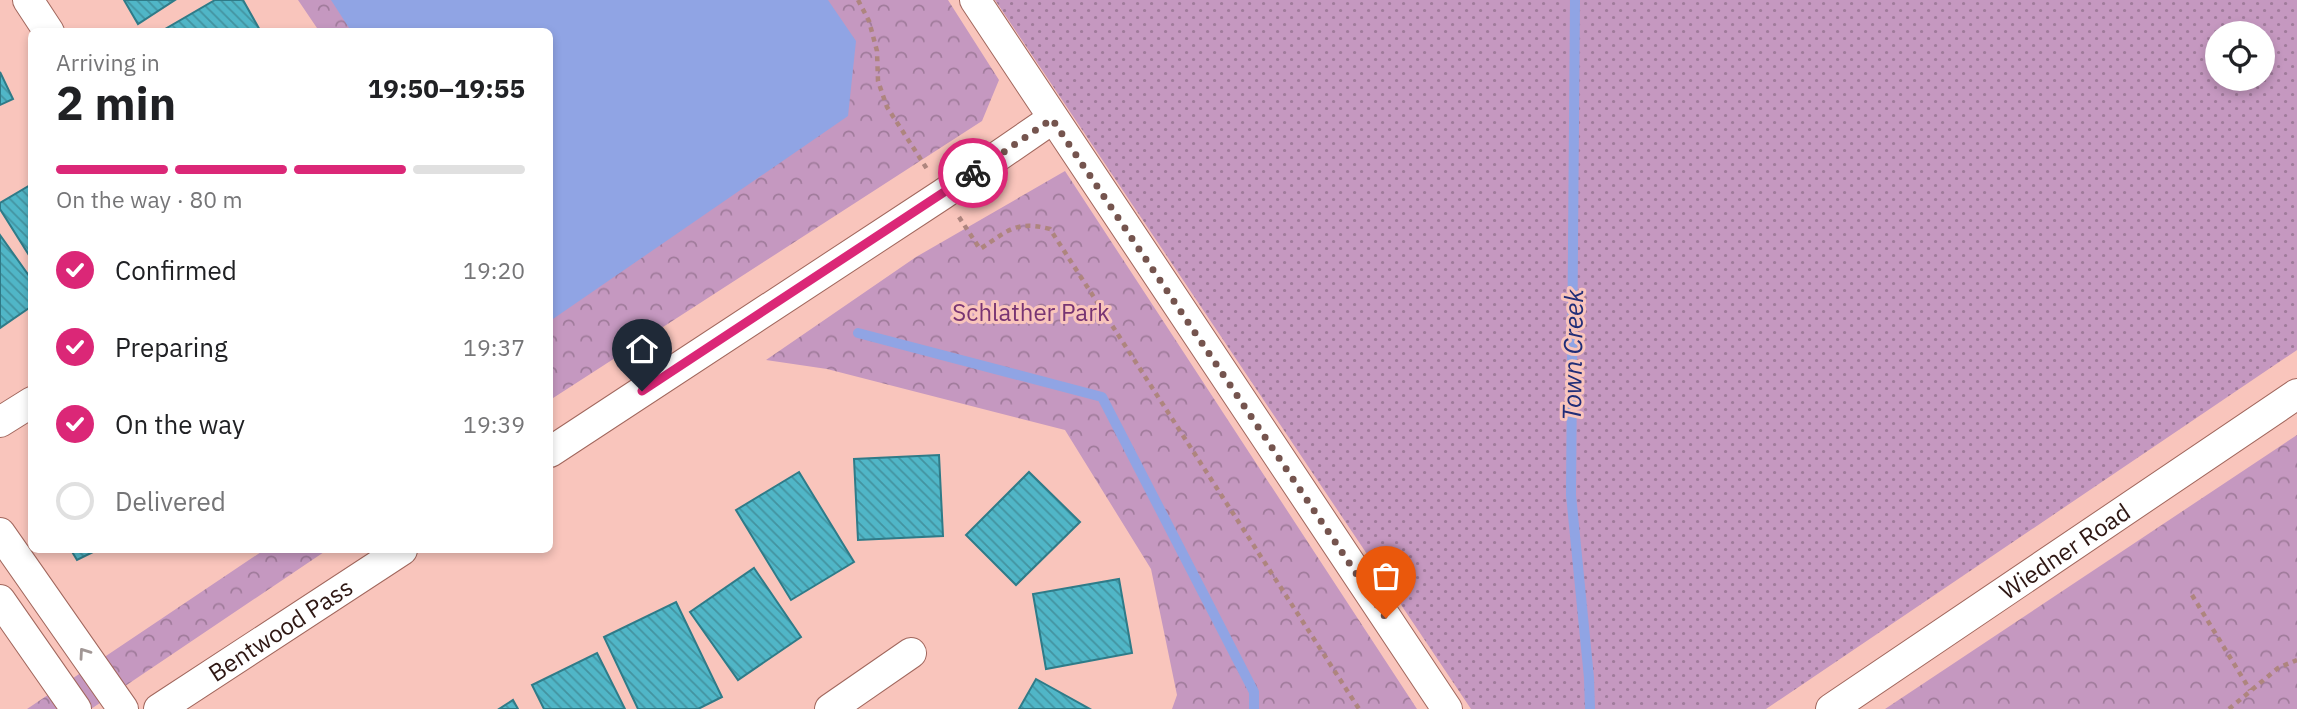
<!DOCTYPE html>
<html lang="en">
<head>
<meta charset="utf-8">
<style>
	:root { --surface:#fff; --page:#f6f6f6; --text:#202124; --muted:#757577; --line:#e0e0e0; --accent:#db2777 }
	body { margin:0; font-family:"IBM Plex Sans",sans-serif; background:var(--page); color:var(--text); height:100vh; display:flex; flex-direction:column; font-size:26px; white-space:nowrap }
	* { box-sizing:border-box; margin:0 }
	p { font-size:23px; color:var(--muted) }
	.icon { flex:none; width:38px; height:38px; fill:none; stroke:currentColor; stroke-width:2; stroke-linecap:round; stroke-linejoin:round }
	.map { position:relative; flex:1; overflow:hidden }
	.drawer { position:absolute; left:28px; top:28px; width:525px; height:525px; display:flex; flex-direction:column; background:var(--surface); border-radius:10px; box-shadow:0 4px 10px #0003 }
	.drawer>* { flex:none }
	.fabs { position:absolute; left:2205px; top:21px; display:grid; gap:14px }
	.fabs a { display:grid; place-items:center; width:70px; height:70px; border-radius:50%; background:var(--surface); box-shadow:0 4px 10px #0003; font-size:35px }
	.pin { position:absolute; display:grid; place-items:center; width:60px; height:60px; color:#fff; margin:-72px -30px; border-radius:50% 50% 50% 0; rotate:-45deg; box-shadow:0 0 7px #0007 }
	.pin .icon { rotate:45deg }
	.courier { position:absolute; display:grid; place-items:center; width:70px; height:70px; margin:-35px; border:5px solid #db2777; border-radius:50%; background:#fff; color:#222; box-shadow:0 2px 9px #0007 }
	.head em { font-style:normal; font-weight:800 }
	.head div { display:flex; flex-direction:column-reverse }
	.head { display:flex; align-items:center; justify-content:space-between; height:119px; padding:0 28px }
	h1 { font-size:46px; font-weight:800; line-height:52px }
	.bar { display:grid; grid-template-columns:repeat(4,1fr); gap:10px 7px; align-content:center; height:84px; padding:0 28px }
	.bar i { height:9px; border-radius:5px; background:var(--line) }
	.bar .current { background:var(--accent) }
	.bar p { grid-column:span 4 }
	ol { padding:0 28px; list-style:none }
	li { display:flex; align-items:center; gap:21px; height:77px }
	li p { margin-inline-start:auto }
	li .icon { padding:7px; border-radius:50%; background:var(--accent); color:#fff; stroke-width:4 }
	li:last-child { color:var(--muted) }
	li i { width:38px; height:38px; border:4px solid var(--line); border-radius:50% }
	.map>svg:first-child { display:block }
</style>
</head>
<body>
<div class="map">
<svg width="2297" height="709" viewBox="0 0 2297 709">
	<defs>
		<pattern id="grass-dots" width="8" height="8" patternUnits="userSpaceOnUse" patternTransform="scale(1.75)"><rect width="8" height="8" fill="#c598c0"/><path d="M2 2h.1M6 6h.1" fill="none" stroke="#a07b9b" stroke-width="1.8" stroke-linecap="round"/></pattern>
		<pattern id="park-crowns" width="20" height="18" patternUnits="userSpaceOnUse" patternTransform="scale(1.75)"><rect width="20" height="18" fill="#c598c0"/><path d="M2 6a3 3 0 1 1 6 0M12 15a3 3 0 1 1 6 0" fill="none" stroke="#a07b9b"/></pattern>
		<pattern id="building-back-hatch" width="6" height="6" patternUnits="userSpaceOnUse" patternTransform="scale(1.75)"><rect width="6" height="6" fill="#50b6c7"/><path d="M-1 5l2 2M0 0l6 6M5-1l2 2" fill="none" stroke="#4393a0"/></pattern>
	</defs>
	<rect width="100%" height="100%" fill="#f9c5bc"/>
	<!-- grass -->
	<path fill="url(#grass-dots)" fill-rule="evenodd" d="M995,0H2297V350L1766,709H1471ZM2217,33H2263V79H2217Z"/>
	<!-- park -->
	<path fill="url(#park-crowns)" d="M298,0H948L999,80L982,121L550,400V32L319,31Z
		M1065,171L1417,709H1172L1177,695L1151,569L1065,430L827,369L766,360L916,257Z
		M2297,435V709H1885Z
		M264,550H327L91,709H27Z"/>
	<!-- water -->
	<path fill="#90a4e4" d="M331,0H828L856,41L848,116L550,321V32L351,31Z"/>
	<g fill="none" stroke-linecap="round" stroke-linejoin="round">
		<!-- stream -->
		<path stroke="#90a4e4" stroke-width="10" d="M1575,0L1571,495L1589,678L1590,709
			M858,333L1102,397L1254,692V709"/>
	</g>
	<!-- building -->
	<path fill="url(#building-back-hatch)" stroke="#2f7b88" stroke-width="2" d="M124,0H175L138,24Z
		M215,0H243L261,32H160Z
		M0,72L13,99L0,105Z
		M32,184V260L0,209V203Z
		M0,235L32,280V306L0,328Z
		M939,455L943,536L858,540L854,459Z
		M799,472L854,562L791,600L736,510Z
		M1029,472L1080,522L1016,585L966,535Z
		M71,550H97L77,560Z
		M754,568L801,637L738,680L690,612Z
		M1119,579L1132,653L1046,669L1033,594Z
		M676,602L722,697L698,709H638L604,637Z
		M597,653L625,709H544L532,685Z
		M1036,679L1090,709H1019Z
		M513,700L518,709H499Z"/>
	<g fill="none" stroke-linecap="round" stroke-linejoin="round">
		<!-- street casing -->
		<g stroke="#a1675d" stroke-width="32">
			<g id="street">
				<path d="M28,0L49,32"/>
				<path d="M975,0L1447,709"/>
				<path d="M0,422L32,402"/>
				<path d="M550,452L943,194L1052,119"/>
				<path d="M0,533L123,709"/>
				<path d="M0,600L76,709"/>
				<path id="s1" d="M159,709L402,550"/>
				<path d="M830,709L911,653"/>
				<path id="s2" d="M1831,709L2297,394"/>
			</g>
		</g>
		<!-- path -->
		<path stroke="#ae857e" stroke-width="4.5" stroke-dasharray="5 5" stroke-linecap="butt" d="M858,0L869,21L877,51L878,81L887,107L927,169
			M959,217L980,249C1008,231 1015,220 1050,229L1359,709
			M2192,595L2250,690
			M2229,709L2278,668L2297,660"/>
		<!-- street -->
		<use href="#street" stroke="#fff" stroke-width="30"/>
	</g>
	<!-- one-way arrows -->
	<defs><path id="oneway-chevron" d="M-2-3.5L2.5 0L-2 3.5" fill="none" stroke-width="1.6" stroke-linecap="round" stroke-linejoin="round" transform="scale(1.75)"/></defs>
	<use stroke="#a19795" href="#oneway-chevron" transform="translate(84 653) rotate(-125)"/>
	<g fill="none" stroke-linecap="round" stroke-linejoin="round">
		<!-- done -->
		<path stroke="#75544e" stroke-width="7" stroke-dasharray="0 12.6" d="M973,173L1052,119L1386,618"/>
		<!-- route -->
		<path stroke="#db2777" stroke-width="9" d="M642,391L973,173"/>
	</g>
	<g text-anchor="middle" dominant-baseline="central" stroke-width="6" stroke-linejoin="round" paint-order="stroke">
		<!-- park labels -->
		<g font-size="24" fill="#783473" stroke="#f9c5bc">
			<text x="1031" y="312">Schlather Park</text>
		</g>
		<!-- street labels -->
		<g font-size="24" fill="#2e1713" stroke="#f9c5bc">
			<text stroke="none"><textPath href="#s2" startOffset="282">Wiedner Road</textPath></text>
			<text stroke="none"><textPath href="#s1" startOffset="145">Bentwood Pass</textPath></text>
		</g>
		<!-- water labels -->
		<g font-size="26" font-style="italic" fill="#202d77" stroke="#f9c5bc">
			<text transform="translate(1572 355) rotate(-89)">Town Creek</text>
		</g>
	</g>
</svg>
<div class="fabs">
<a><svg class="icon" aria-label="locate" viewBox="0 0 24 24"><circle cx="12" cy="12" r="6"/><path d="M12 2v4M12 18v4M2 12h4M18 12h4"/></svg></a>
</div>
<div class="pin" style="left:1386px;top:618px;background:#ea580c"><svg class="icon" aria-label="bag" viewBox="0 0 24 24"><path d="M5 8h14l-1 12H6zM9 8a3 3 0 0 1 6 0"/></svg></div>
<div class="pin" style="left:642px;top:391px;background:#1f2937"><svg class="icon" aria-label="home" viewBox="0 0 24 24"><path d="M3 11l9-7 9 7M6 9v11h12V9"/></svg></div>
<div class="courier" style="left:973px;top:173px"><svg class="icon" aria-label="bike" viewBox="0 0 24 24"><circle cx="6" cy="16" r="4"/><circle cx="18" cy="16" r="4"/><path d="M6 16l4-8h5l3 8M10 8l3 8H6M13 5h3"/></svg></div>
<section class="drawer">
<div class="head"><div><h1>2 min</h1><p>Arriving in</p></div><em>19:50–19:55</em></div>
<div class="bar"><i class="current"></i><i class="current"></i><i class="current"></i><i></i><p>On the way · 80 m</p></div>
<ol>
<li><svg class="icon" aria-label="check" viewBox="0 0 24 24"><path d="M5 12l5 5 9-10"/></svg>Confirmed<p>19:20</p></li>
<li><svg class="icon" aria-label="check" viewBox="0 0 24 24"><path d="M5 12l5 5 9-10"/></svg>Preparing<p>19:37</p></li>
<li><svg class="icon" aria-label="check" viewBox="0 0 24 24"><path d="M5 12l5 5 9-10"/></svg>On the way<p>19:39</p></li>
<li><i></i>Delivered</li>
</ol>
</section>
</div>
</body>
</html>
